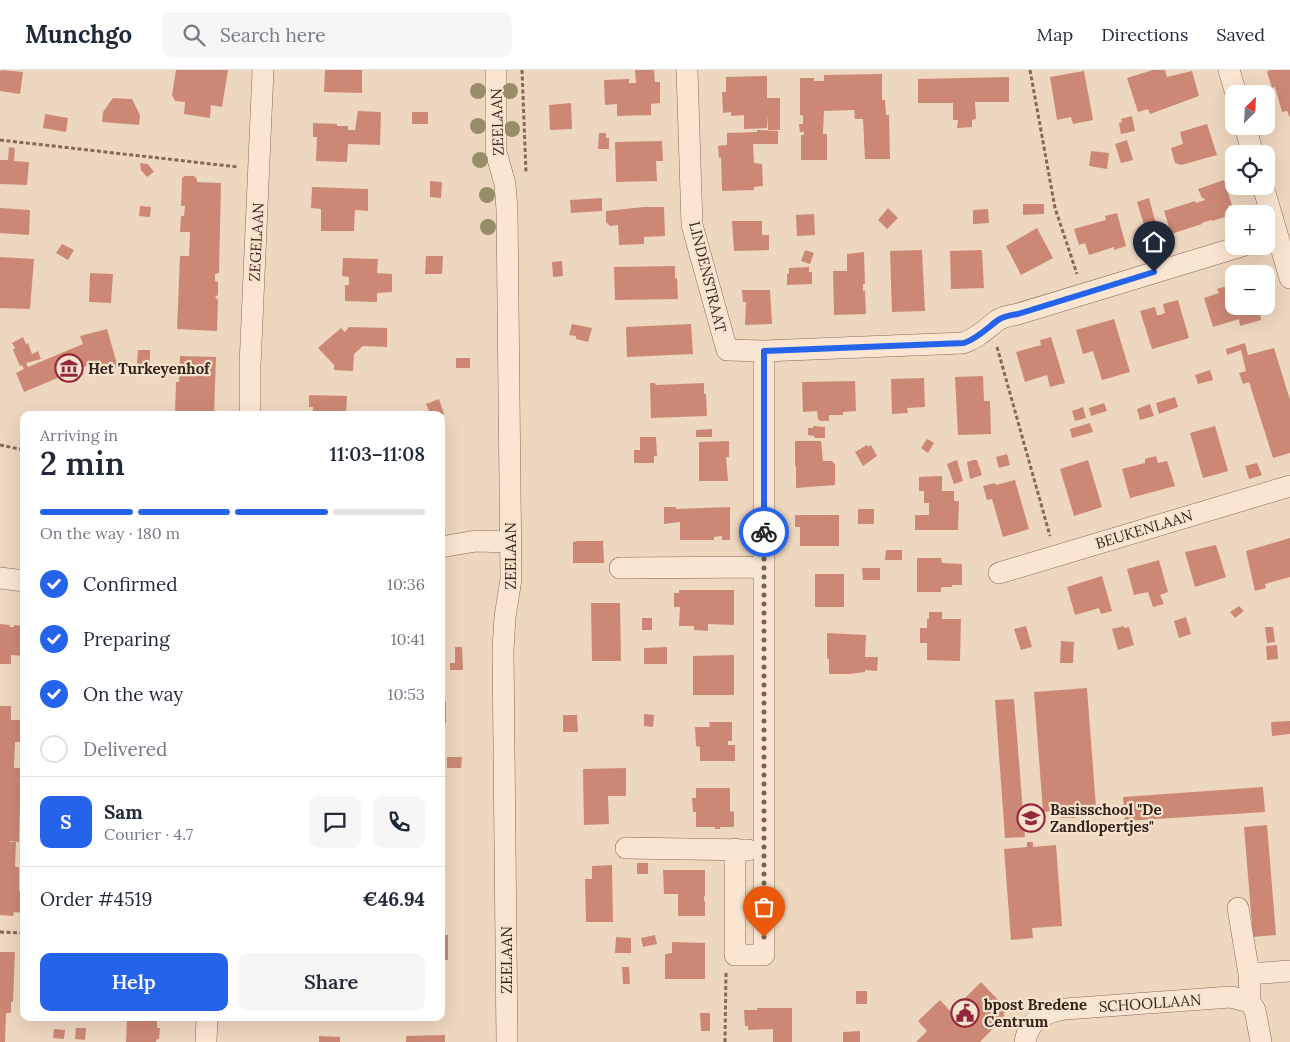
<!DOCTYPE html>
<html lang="en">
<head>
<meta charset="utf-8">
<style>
	:root { --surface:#fff; --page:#f6f6f7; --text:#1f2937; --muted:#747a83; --line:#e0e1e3; --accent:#2563eb }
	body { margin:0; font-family:Lora,serif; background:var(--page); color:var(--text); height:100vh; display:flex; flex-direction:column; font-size:19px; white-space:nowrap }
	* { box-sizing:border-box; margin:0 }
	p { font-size:16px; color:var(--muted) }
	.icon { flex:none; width:28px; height:28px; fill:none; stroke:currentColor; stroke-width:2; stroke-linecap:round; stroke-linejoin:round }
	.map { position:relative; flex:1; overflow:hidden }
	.panel { position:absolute; left:20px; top:341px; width:425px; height:610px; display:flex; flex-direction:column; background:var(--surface); border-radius:10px; box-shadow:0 5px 20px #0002 }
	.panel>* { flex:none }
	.needle { width:32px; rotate:24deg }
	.controls { position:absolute; left:1225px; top:15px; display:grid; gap:10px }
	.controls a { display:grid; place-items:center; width:50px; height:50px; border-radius:10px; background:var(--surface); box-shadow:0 5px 20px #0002; font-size:25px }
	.pin { position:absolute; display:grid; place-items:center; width:42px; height:42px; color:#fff; margin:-51px -21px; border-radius:50% 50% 50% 0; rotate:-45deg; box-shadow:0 0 5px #0007 }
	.pin .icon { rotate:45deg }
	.courier { position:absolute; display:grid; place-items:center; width:50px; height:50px; margin:-25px; border:4px solid #2563eb; border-radius:50%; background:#fff; color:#222; box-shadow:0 1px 6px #0007 }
	.head em { font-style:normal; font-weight:600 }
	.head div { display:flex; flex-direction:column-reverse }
	.head { display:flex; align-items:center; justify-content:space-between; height:85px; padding:0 20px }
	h1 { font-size:32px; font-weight:600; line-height:38px }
	.bar { display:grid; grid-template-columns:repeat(4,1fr); gap:8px 5px; align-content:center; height:60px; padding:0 20px }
	.bar i { height:6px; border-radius:4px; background:var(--line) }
	.bar .selected { background:var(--accent) }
	.bar p { grid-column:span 4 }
	.line { display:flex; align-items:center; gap:12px; padding:0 20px; border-top:1px solid var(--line) }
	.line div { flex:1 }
	.round { display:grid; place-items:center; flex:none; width:52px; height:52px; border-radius:10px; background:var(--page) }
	ol { padding:0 20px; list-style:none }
	li { display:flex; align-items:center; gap:15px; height:55px }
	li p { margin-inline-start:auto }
	li .icon { padding:5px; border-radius:50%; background:var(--accent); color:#fff; stroke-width:4 }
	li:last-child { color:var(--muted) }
	li i { width:28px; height:28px; border:2px solid var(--line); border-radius:50% }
	.button { display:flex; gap:10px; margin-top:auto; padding:10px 20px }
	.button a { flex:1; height:58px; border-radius:10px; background:var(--accent); color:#fff; font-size:20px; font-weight:600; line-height:58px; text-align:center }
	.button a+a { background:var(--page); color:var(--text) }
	header { display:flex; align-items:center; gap:30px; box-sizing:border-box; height:70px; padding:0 25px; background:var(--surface); border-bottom:1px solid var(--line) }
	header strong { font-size:24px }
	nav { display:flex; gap:28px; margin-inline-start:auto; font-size:18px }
	.search { width:350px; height:45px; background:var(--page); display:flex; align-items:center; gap:12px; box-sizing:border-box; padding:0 18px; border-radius:10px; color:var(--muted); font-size:19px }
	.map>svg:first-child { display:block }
</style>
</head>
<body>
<header>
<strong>Munchgo</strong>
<div class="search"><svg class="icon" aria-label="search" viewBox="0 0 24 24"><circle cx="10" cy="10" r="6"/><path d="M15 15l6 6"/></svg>Search here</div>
<nav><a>Map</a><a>Directions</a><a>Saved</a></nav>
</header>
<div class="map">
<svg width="1290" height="972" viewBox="0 0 1290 972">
	<rect width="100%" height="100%" fill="#eed7bf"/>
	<!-- building -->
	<path fill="#cc8874" d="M2,0L23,2L20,24L0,21V1Z
		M176,0H228L222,37L211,35L210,48L184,44L185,32L175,31L172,25Z
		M325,0H362V23L324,22Z
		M635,0H654L655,12H660V33L651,34V45L617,46V34L605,35L604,10L629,9V13H636Z
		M1153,0H1165L1167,7L1192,1L1199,26L1150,44L1148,39L1138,42L1127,8Z
		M1269,0H1290V48L1287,41L1282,42L1275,17L1272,18L1267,2Z
		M1084,1L1093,50L1073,54L1071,47L1057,50L1050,7Z
		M882,4V30H885L886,45H889L890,89H865L863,49H855L854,40L824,41L823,64H827V90H801V65H804V62H800L799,54H803V45H800V8H814V11H824V5Z
		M767,6V28H780V60H768V45L767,58L744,59V45L731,46V42L723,43L722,22H726V7Z
		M1009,7V32H975L976,49L972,50V57L957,58L958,50H953V33H918V9Z
		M113,28L132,29L140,45L139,55L102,52L103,42Z
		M571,33L572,59L550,60L549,35Z
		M358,41L381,42L380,75L348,74L347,92L316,91L317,67H313V53L337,54V56H348V60H355Z
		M412,42H428V54H412Z
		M45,44L68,48L66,62L43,58Z
		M1132,46L1135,61L1121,64L1119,53L1122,52L1121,49Z
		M1207,54L1217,85L1181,95L1175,93L1171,78L1183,74L1180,62Z
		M757,60L778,61V74H753L754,93L762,94L763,116L754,117V120L722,121L721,87L719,88L718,76L727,75V63L757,62Z
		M599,63H606V68H609V79H598Z
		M1127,70L1133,90L1121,93L1115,74Z
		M662,71L663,91H656L657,111L616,112L615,72Z
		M9,77L15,78L14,91L29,92L27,115L0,114V90H8Z
		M1091,81L1109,83L1107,99L1089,96Z
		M140,93L148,94L154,102L147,107L141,100Z
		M185,106H194L197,109V112L221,113L219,203L215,204V211L218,212V225L215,227L218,230L217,261L177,259L180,186H189L190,162H180L181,146H184L185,136H181L182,112V108Z
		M1224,110L1232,135L1228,136L1231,145L1212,151L1211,150L1202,153V154L1171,164L1164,141L1195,131L1196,133L1205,130L1204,128H1202L1198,119Z
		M430,111L442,112L441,128L430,127Z
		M312,117L368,119V141L355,140L354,161H321V139L311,138Z
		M602,128V141L571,143L570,130Z
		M1149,128L1156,154L1145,158L1137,132Z
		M1023,134H1044V144L1023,145Z
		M140,136L151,137L150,147L139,146Z
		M644,137H664L665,166L644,167V174L619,175L618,155L610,156L606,152V141Z
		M0,138L30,140L29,165L0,163Z
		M888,138L898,148L887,159L878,150Z
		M988,139L989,153L973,154V140Z
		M1117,143L1126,176L1114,180V177L1089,185L1085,173L1079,175L1074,159L1106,150L1105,146Z
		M814,144L815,165L797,166L796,145Z
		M732,151H762V165H769V180L734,181Z
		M1037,158L1053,188L1021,205L1006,176Z
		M62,174L74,180L68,190L56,183Z
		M805,180L814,183L810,194L801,191Z
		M922,180L925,241L892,242L890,181Z
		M982,180L984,218L951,219L950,181Z
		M864,182L865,214H863V221H865L866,244L834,245L833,201H847V184Z
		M426,186H443L442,204H425Z
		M0,187L34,189L30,239L0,238Z
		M343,188L378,189L377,203L392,204V222L377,223V232L345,231V215H349V207L342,206Z
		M562,191L563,206L553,207L552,192Z
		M675,196V209L677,208L678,229L615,230L614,197Z
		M809,197V202H812V214L787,215V204L789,203V198Z
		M90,203L113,204L111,233L89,232Z
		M1234,214V236H1259L1261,250L1240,256L1239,249L1213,257L1204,228L1219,223L1217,219Z
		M742,220H770L772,254L745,255L746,232H743Z
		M1178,230L1189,268L1152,279L1140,241L1155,237L1157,245H1160L1165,243L1163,234Z
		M1114,249L1130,302L1102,310L1093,281L1083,284L1076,260Z
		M572,254L592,258L588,272L576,269V266L569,265Z
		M691,254L693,284L627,287L626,257Z
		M349,257L387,258V277L363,276L354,284L353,301L334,300V295L318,278L341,258L345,262Z
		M107,259L118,297L94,303L91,294L24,322L16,303L24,299L22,295L20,296L13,280L15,278L12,273L23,267L26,274L28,273L32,284L38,281L41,289L26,293L28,297L83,274L80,266Z
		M1051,267L1065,313L1050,317L1047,305L1025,312L1016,282L1041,275L1040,270Z
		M1245,273L1248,285L1274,278L1290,330V383L1273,388L1249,312L1243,314L1239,303L1246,301L1241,280L1227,285L1226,279Z
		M138,280H150V296L137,295Z
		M180,286L216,287L214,345H175L176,312H179Z
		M456,288H470V298H456Z
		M1210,300L1213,310L1198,314L1195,305Z
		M983,306L984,331H990L991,364L958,365L955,307Z
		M924,308L925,337L907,338L908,343L892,344L891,309Z
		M855,311L856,341L843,342V345H829V351H820L818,349L817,341L803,342L802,312Z
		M650,313H655L656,315L704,313V324H706L707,346L651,348Z
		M309,325L347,326L346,345H313V337H309Z
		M1175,327L1178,337L1159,344L1156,333Z
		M439,329L444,344L431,345L426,334Z
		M1104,333L1107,341L1091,346L1089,338Z
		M1150,334L1154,346L1140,350L1137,339Z
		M1083,337L1086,348L1075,351L1072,341Z
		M1090,353L1093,362L1072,368L1070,359Z
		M813,356L825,357V368H815L814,366L808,365V358H813Z
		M1215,356L1228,401L1203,408L1190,363Z
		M712,359V367H696V360Z
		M640,367H656L657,386H654V393H634V380H640Z
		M927,369L934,373L928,383L921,378Z
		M729,371V387H726L728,411H699V372Z
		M795,371H821L823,391H832L835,394V415L796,418V396H795Z
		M867,375L868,377L871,375L877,386L863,396L855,382Z
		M1007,384L1010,395L999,398L996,387Z
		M1156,386L1158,393L1167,391L1175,416L1130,428L1122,399L1145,393V389Z
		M957,390L963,411L954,414L947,394Z
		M973,390H977L982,405L970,409L967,392Z
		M1088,390L1102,437L1074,446L1060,399Z
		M1257,393L1262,405L1249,409L1245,396Z
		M942,406V421H954V431H959L958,460H915V445H929V433H924V421H919V407Z
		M1015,410L1029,459L1003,467L992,429L987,430L983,416L995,413L996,415Z
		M664,437H676V439L730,437V470H722V466L714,467V470H680V452L664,454Z
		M858,439H874V454H858Z
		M795,445H839V476H800V457H795Z
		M1290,468V507L1265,514L1266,518L1255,521L1246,481Z
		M578,471H603L604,493H573V472Z
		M1216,475L1226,507L1195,517L1185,482Z
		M886,480H902V490H885Z
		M917,488H941L942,493L962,494V515H952V517H941V522H917Z
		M1159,490L1168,522L1160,525L1164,534L1153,537L1148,522L1134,525L1127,499Z
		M862,498H880V510H863Z
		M815,504H844V537H815Z
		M1102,506L1112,541L1101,544L1099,538L1075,545L1067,517Z
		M679,520H734V555L708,554V561L694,560V556H679L680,537H674V523H679Z
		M591,533H620L621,591H592Z
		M1239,536L1244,541L1235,548L1230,542Z
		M929,542H942V549H961L960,591L927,590V573H920V558H927V549H929Z
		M1186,547L1191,564L1179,568L1174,551Z
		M642,548H652V560H642Z
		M0,554L10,555L9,557H14V555L24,556V586L11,585V594H0Z
		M1026,556L1032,577L1021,580L1014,559Z
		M1124,556V558L1129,557L1134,575L1118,580L1112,559Z
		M1265,557H1273L1275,572L1267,573Z
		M827,563L866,565L865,587H878L877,601L865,600V602L849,604H829V589H827Z
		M1061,571L1074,572L1073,593H1060Z
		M1277,575L1278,589L1267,590L1266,576Z
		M455,577H462L463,600H450V593H455Z
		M667,577V594H644V578Z
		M734,585V625H693V586Z
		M1087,618L1096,738H1086L1083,744L1074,748H1062L1053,741L1043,742L1034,622Z
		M1014,629L1025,767L1005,768L995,630Z
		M441,632H446V653H441Z
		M0,636H11V650H21V672H15L14,698H21L19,772L10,771V772H16L15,797H19V821H23V843L14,842L13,846L0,845Z
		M644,644L654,645L653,657L644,656Z
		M563,645H577L578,662H563Z
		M1290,651V664L1272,666L1271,652Z
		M709,652H732V671H728V675H735V691H700V677L696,676L695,657H710Z
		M447,687H462L461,698H447Z
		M626,698V726H608L609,754L584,755L583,699Z
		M1263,717L1265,742L1125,751L1123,727Z
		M696,718H730V741L734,742V757H720V759H715V757H696V742H693L692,728H696Z
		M1267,755L1276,865L1253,867L1244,757Z
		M1027,772H1033V777L1056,775L1062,856L1032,858L1033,868L1011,870L1004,779L1027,777Z
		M637,793H648V804H637Z
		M612,795L613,852H586L585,809H592V796Z
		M663,800H705V826H704V831H705V846H678V824H664Z
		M441,865H448V890H441Z
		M655,865L657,874L643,877L641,868Z
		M616,867L631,868V883H615Z
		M672,872L705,873V909H665V884L672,883Z
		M0,882H15L13,932H11V943H6L5,972H0Z
		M622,897H629L630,914H623Z
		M981,912L1008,940L1003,944L1005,946L980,972H916L927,961L918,951L940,930L951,942Z
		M856,921H867V934H856Z
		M757,938H792V972H773V959L748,960V956H745L744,940H757Z
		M700,943H710V961H701Z
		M127,948H157V958H160L159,969H157L156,972H126Z
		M76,958H86L85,970L75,969Z
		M54,959L65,960L64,969L53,968Z
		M860,961V972H843V962Z
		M445,965V972H406V966Z
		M319,966L340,967V972H319Z"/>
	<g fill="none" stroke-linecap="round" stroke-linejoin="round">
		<!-- minor casing -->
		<g stroke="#866857" stroke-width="22">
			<path id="minor" d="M496,0V82L505,114L507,140L511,509L505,547L503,580L507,972
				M687,0L692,155L727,280L764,281V885H735V779
				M1229,0L1236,24
				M1245,56L1253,84
				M1263,116L1290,208
				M764,281L963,273C978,268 986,259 998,250C1004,246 1012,245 1018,244L1242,176
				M250,345V296L263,0
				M441,477L476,471L511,472
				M620,498L764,497
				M999,503L1290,416
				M0,508L24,511
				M626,778L748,780
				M1238,838L1249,904L1250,932
				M1249,904L1290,901
				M206,972L207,948
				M1025,972C1029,949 1044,943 1065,939L1231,927L1250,932L1255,940L1261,972"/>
		</g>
		<!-- path -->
		<path stroke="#866857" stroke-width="3" stroke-dasharray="4 2.5" stroke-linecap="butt" d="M522,0L526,102
			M1030,0L1055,138L1077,204
			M0,70L238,97
			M997,277L1050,466
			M0,375L24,380
			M0,862L24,863
			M725,972L726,903"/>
		<!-- minor -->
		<use href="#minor" stroke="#f9e6d2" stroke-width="21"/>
	</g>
	<!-- trees -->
	<g fill="#978e69">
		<circle cx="478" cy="21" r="8"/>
		<circle cx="510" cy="21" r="8"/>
		<circle cx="478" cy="56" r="8"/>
		<circle cx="512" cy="59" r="8"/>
		<circle cx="480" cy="90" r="8"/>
		<circle cx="487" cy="125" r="8"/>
		<circle cx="488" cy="157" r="8"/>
	</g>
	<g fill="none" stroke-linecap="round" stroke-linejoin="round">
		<!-- done -->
		<path stroke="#766355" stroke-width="5" stroke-dasharray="0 9" d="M764,867V462"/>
		<!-- route -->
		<path stroke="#2563eb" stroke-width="6" d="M764,462V281L964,273C978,268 986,259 998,250C1004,246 1011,245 1018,244L1154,202"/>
	</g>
	<!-- icons -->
	<defs>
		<g id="museum-ring" transform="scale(1.4375)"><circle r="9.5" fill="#f5e3ce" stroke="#95273d" stroke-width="1.5"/><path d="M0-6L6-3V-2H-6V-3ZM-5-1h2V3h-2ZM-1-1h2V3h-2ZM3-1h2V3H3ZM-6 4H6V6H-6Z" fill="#95273d"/></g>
		<g id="school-ring" transform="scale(1.4375)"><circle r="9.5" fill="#f5e3ce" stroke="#95273d" stroke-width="1.5"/><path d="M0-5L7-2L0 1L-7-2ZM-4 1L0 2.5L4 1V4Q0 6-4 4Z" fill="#95273d"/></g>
		<g id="civic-ring" transform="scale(1.4375)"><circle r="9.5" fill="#f5e3ce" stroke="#95273d" stroke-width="1.5"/><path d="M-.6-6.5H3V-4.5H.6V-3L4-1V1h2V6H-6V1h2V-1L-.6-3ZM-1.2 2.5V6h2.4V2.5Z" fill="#95273d"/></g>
	</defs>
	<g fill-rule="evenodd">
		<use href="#museum-ring" x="69" y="298"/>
		<use href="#school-ring" x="1031" y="748"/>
		<use href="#civic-ring" x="965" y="943"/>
	</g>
	<g text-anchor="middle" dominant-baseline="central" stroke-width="4.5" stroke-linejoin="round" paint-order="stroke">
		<!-- street labels -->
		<g font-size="15" fill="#36241c" stroke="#f5e3ce">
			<text transform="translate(497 52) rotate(-92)">ZEELAAN</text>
			<text transform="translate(256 172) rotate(-87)">ZEGELAAN</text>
			<text transform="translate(708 207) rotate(76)">LINDENSTRAAT</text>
			<text transform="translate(1144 459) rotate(-17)">BEUKENLAAN</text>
			<text transform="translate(510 486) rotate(-90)">ZEELAAN</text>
			<text transform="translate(506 890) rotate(-90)">ZEELAAN</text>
			<text transform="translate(1150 933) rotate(-4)">SCHOOLLAAN</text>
		</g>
		<!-- poi labels -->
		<g font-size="15" font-weight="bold" fill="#36241c" stroke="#f5e3ce" text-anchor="start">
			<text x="88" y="298">Het Turkeyenhof</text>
			<text x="1050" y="739">Basisschool "De<tspan x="1050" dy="17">Zandlopertjes"</tspan></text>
			<text x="984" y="934">bpost Bredene<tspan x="984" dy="17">Centrum</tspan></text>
		</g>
	</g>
</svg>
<div class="controls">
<a><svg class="needle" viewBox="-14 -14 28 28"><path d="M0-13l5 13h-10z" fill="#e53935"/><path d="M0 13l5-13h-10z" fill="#747a83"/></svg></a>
<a><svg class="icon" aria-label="locate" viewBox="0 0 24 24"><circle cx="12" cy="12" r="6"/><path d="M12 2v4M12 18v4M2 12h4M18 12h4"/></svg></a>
<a>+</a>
<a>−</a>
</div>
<div class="pin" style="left:764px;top:867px;background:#ea580c"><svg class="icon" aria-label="bag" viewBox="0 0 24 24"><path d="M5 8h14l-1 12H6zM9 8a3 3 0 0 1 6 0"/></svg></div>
<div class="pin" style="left:1154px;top:202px;background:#1f2937"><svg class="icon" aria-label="home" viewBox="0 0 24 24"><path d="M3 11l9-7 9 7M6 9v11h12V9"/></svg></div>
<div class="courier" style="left:764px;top:462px"><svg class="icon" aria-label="bike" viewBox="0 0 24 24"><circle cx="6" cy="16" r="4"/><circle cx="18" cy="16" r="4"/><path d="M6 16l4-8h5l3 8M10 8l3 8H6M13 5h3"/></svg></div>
<section class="panel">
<div class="head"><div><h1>2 min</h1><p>Arriving in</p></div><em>11:03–11:08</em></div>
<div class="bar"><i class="selected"></i><i class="selected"></i><i class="selected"></i><i></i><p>On the way · 180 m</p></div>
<ol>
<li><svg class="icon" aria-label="check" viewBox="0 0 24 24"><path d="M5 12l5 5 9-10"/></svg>Confirmed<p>10:36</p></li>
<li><svg class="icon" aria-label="check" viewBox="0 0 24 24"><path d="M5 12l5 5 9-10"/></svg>Preparing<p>10:41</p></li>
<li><svg class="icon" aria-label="check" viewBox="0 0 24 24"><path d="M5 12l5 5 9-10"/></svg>On the way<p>10:53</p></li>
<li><i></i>Delivered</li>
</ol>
<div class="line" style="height:90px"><b class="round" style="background:var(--accent);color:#fff">S</b><div><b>Sam</b><p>Courier · 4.7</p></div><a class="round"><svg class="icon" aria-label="chat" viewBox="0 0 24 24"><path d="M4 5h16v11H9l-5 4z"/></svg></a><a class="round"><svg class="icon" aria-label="phone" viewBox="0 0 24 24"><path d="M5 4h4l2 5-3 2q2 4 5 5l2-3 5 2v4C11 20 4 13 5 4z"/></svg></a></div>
<div class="line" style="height:65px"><div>Order #4519</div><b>€46.94</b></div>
<div class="button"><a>Help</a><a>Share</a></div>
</section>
</div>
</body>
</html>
